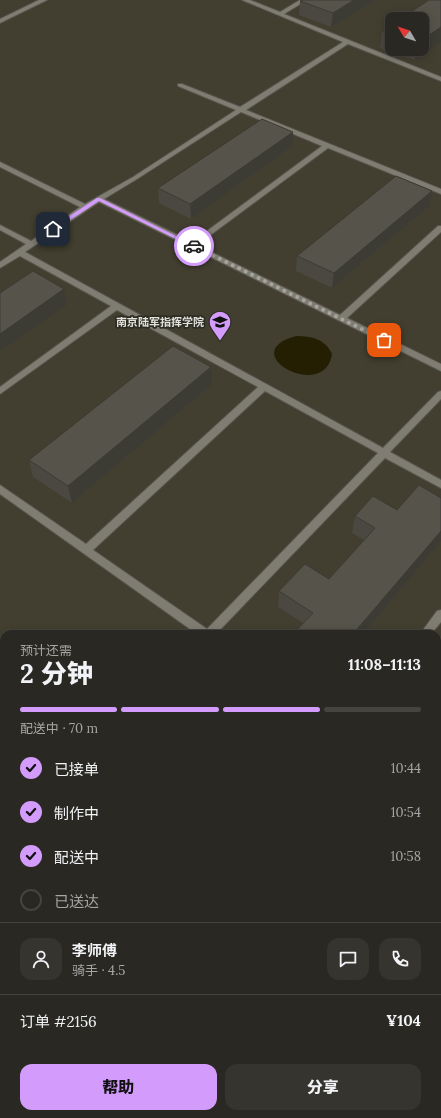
<!DOCTYPE html>
<html lang="zh">
<head>
<meta charset="utf-8">
<style>
	:root { --surface:#2a2822; --page:#36342f; --text:#f1f3f6; --muted:#a5a6a5; --line:#464440; --accent:#d39cfc }
	body { margin:0; font-family:Lora,"Noto Sans SC",serif; background:var(--page); color:var(--text); height:100vh; display:flex; flex-direction:column; font-size:15px; white-space:nowrap }
	* { box-sizing:border-box; margin:0 }
	p { font-size:13px; color:var(--muted) }
	.icon { flex:none; width:22px; height:22px; fill:none; stroke:currentColor; stroke-width:2; stroke-linecap:round; stroke-linejoin:round }
	.map { position:relative; flex:1; overflow:hidden }
	.sheet { position:absolute; left:0px; top:630px; width:441px; height:488px; display:flex; flex-direction:column; background:var(--surface); border-radius:12px 12px 0 0; box-shadow:0 2px 10px #0003,0 0 0 1px var(--line) }
	.sheet>* { flex:none }
	.needle { width:26px; rotate:309deg }
	.buttons { position:absolute; left:385px; top:12px; display:grid; gap:8px }
	.buttons a { display:grid; place-items:center; width:44px; height:44px; border-radius:8px; background:var(--surface); box-shadow:0 2px 10px #0003,0 0 0 1px var(--line); font-size:20px }
	.pin { position:absolute; display:grid; place-items:center; width:34px; height:34px; color:#fff; margin:-17px; border-radius:8px; box-shadow:0 2px 6px #0006 }
	.courier { position:absolute; display:grid; place-items:center; width:40px; height:40px; margin:-20px; border:3px solid #d39cfc; border-radius:50%; background:#fff; color:#222; box-shadow:0 1px 5px #0007 }
	.headline em { font-style:normal; font-weight:800 }
	.headline div { display:flex; flex-direction:column-reverse }
	.headline { display:flex; align-items:center; justify-content:space-between; height:68px; padding:0 20px }
	h1 { font-size:26px; font-weight:800; line-height:30px }
	.bar { display:grid; grid-template-columns:repeat(4,1fr); gap:6px 4px; align-content:center; height:48px; padding:0 20px }
	.bar i { height:5px; border-radius:3px; background:var(--line) }
	.bar .selected { background:var(--accent) }
	.bar p { grid-column:span 4 }
	.line { display:flex; align-items:center; gap:10px; padding:0 20px; border-top:1px solid var(--line) }
	.line div { flex:1 }
	.round { display:grid; place-items:center; flex:none; width:42px; height:42px; border-radius:12px; background:var(--page) }
	ol { padding:0 20px; list-style:none }
	li { display:flex; align-items:center; gap:12px; height:44px }
	li p { margin-inline-start:auto }
	li .icon { padding:4px; border-radius:50%; background:var(--accent); color:#111; stroke-width:4 }
	li:last-child { color:var(--muted) }
	li i { width:22px; height:22px; border:2px solid var(--line); border-radius:50% }
	.action { display:flex; gap:8px; margin-top:auto; padding:8px 20px }
	.action a { flex:1; height:46px; border-radius:12px; background:var(--accent); color:#111; font-size:16px; font-weight:800; line-height:46px; text-align:center }
	.action a+a { background:var(--page); color:var(--text) }
	.map>svg:first-child { display:block }
</style>
</head>
<body>
<div class="map">
<svg width="441" height="1118" viewBox="0 0 441 1118">
	<rect width="100%" height="100%" fill="#38362d"/>
	<!-- built -->
	<path fill="#423f30" fill-rule="evenodd" d="M0,0H441V1118H0ZM392,19H422V49H392ZM4,634H437V1114H4Z"/>
	<!-- water -->
	<path fill="#241f02" d="M296,336C312,336 325,339 332,354C325,403 233,353 296,336Z"/>
	<g fill="none" stroke-linecap="round" stroke-linejoin="round">
		<!-- lane casing -->
		<g stroke="#56544c" stroke-width="2">
			<path id="lane" d="M242,0H250L280,12L300,0H307L284,14L441,77V81L348,44L246,110L441,189V194L328,148L197,245L340,315L438,226H441V232L347,318L441,364V371L99,202L25,252L383,448L438,392L441,391V399L390,452L441,480V488L385,458L216,634H197L0,494V485L86,544L258,387L117,310L0,394V387L111,306L20,256L0,268V262L26,244L0,230V225L31,241L80,207L0,167V162L85,204L133,177L236,110L178,86V84H182L240,107L343,42ZM241,112L322,146L192,242L104,199L137,179ZM265,391L378,453L207,629L93,550Z
				M441,610V622L431,634H420L437,611Z
				M437,787L441,789V802L437,800Z
				M218,1114H235L236,1118H220Z"/>
		</g>
		<!-- street casing -->
		<g stroke="#56544c" stroke-width="2">
			<path id="street" d="M39,0H47L0,23V19Z"/>
		</g>
		<!-- lane -->
		<use href="#lane" fill="#7f7d72" fill-rule="evenodd"/>
		<!-- street -->
		<use href="#street" fill="#7f7d72" fill-rule="evenodd"/>
	</g>
	<!-- wall -->
	<path fill="#4a4840" d="M375,0L331,27L299,15L300,1Z
		M429,0H441V42L415,60L380,48L382,31L392,25V49H422V19H400Z
		M292,146L191,219L159,203L158,188Z
		M432,191L429,206L332,288L296,271L297,256Z
		M212,384L72,503L33,477L29,460Z
		M441,498V541L363,634H293L303,623L278,607L279,591L329,579L364,540L352,533L355,516L397,510Z
		M441,700V715L437,712V710Z"/>
	<!-- shaded-wall -->
	<path fill="#3c3b34" d="M354,0H375L331,27L333,13Z
		M441,27V42L415,60L416,49H422V40Z
		M293,132L292,146L191,219L190,204Z
		M432,191L429,206L332,288L334,273Z
		M64,289L67,304L0,351V334Z
		M211,367L212,384L72,503L68,486Z
		M441,531V541L363,634H353Z"/>
	<!-- building -->
	<path fill="#56544a" stroke="#3c3b34" d="M303,0H354L333,13L300,1Z
		M429,0H441V27L422,40V19H400Z
		M392,25V35L382,31Z
		M262,119L293,132L190,204L158,188Z
		M396,176L432,191L334,273L297,256Z
		M33,271L64,289L0,334V293Z
		M173,346L211,367L68,486L29,460Z
		M419,485L441,498V531L353,634H293L313,613L279,591L305,564L329,579L375,528L355,516L373,496L397,510Z"/>
	<!-- route -->
	<path fill="#d39cfc" d="M97,198H100L196,246L192,247L99,201L55,230H51V228Z"/>
	<g fill="none" stroke-linecap="round" stroke-linejoin="round">
		<!-- done -->
		<path stroke="#a6a59e" stroke-width="4" stroke-dasharray="0 7.2" d="M194,246L384,340"/>
	</g>
	<!-- icons -->
	<defs>
		<g id="university-pin" transform="scale(1.15)"><path d="M0 17L-7.5 6A9.5 9.5 0 1 1 7.5 6Z" fill="#d39cfc" stroke="#2d2c23"/><path d="M0-5L7-2L0 1L-7-2ZM-4 1L0 2.5L4 1V4Q0 6-4 4Z" fill="#111"/></g>
	</defs>
	<g fill-rule="evenodd">
		<use href="#university-pin" x="220" y="322"/>
	</g>
	<g text-anchor="middle" dominant-baseline="central" stroke-width="3.5" stroke-linejoin="round" paint-order="stroke">
		<!-- poi labels -->
		<g font-size="11" font-weight="bold" fill="#e2e1db" stroke="#2d2c23" text-anchor="end">
			<text x="204" y="322">南京陆军指挥学院</text>
		</g>
	</g>
</svg>
<div class="buttons">
<a><svg class="needle" viewBox="-14 -14 28 28"><path d="M0-13l5 13h-10z" fill="#e53935"/><path d="M0 13l5-13h-10z" fill="#a5a6a5"/></svg></a>
</div>
<div class="pin" style="left:384px;top:340px;background:#ea580c"><svg class="icon" aria-label="bag" viewBox="0 0 24 24"><path d="M5 8h14l-1 12H6zM9 8a3 3 0 0 1 6 0"/></svg></div>
<div class="pin" style="left:53px;top:229px;background:#1f2937"><svg class="icon" aria-label="home" viewBox="0 0 24 24"><path d="M3 11l9-7 9 7M6 9v11h12V9"/></svg></div>
<div class="courier" style="left:194px;top:246px"><svg class="icon" aria-label="car" viewBox="0 0 24 24"><path d="M5 17H2v-5l4-1 3-4h7l3 4 3 1v5h-3M9 17h6M6 11h13"/><circle cx="7" cy="17" r="2"/><circle cx="17" cy="17" r="2"/></svg></div>
<section class="sheet">
<div class="headline"><div><h1>2 分钟</h1><p>预计还需</p></div><em>11:08–11:13</em></div>
<div class="bar"><i class="selected"></i><i class="selected"></i><i class="selected"></i><i></i><p>配送中 · 70 m</p></div>
<ol>
<li><svg class="icon" aria-label="check" viewBox="0 0 24 24"><path d="M5 12l5 5 9-10"/></svg>已接单<p>10:44</p></li>
<li><svg class="icon" aria-label="check" viewBox="0 0 24 24"><path d="M5 12l5 5 9-10"/></svg>制作中<p>10:54</p></li>
<li><svg class="icon" aria-label="check" viewBox="0 0 24 24"><path d="M5 12l5 5 9-10"/></svg>配送中<p>10:58</p></li>
<li><i></i>已送达</li>
</ol>
<div class="line" style="height:72px"><a class="round"><svg class="icon" aria-label="person" viewBox="0 0 24 24"><circle cx="12" cy="8" r="4"/><path d="M4 21q1-7 8-7t8 7"/></svg></a><div><b>李师傅</b><p>骑手 · 4.5</p></div><a class="round"><svg class="icon" aria-label="chat" viewBox="0 0 24 24"><path d="M4 5h16v11H9l-5 4z"/></svg></a><a class="round"><svg class="icon" aria-label="phone" viewBox="0 0 24 24"><path d="M5 4h4l2 5-3 2q2 4 5 5l2-3 5 2v4C11 20 4 13 5 4z"/></svg></a></div>
<div class="line" style="height:52px"><div>订单 #2156</div><b>¥104</b></div>
<div class="action"><a>帮助</a><a>分享</a></div>
</section>
</div>
</body>
</html>
